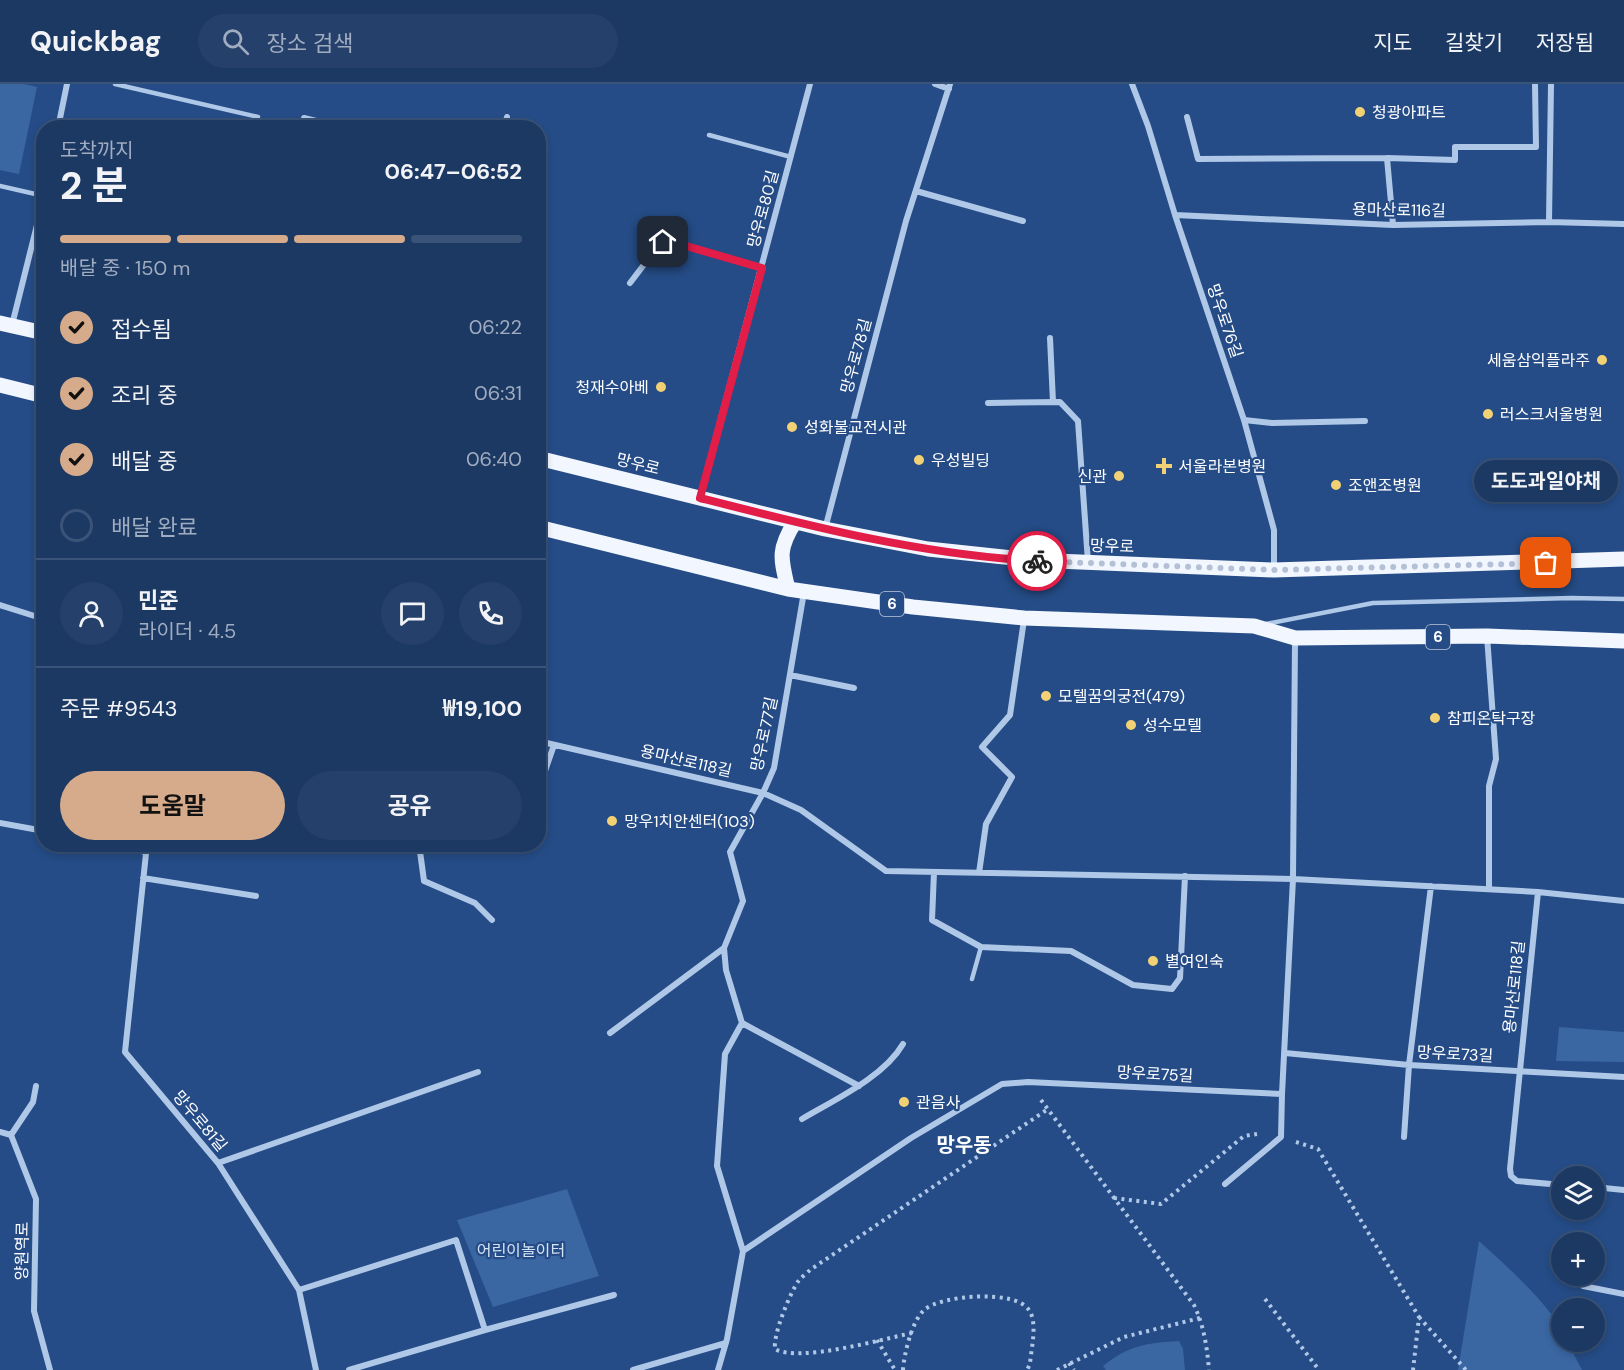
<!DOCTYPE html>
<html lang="ko">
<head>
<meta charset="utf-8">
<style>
	:root { --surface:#1c3964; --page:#25406a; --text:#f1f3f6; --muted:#a0acbf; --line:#3a5378; --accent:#d6ab8b }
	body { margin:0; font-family:"DM Sans","Noto Sans KR",sans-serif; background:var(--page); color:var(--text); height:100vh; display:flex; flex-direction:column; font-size:22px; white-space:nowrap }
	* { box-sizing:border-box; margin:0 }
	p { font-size:20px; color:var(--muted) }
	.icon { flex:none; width:33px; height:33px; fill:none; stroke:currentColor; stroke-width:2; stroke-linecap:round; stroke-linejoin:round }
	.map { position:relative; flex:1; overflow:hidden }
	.details { position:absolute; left:36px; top:36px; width:510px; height:732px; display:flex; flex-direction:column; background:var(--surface); border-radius:24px; box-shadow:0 3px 9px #0003,0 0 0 2px var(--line) }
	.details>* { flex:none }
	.controls { position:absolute; left:1551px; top:1082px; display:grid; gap:12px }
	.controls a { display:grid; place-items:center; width:54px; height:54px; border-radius:50%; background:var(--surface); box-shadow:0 3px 9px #0003,0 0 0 2px var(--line); font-size:30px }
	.pin { position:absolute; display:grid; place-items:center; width:51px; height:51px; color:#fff; margin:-26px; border-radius:12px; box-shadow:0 3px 9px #0006 }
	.courier { position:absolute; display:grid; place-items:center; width:60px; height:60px; margin:-30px; border:4px solid #e11d48; border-radius:50%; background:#fff; color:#222; box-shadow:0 2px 8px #0007 }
	.bubble { position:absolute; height:42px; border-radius:21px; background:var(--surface); box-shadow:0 3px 9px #0003,0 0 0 2px var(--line); font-size:20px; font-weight:700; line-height:42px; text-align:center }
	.head em { font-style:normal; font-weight:700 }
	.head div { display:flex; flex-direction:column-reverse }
	.head { display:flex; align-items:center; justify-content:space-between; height:102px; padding:0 24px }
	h1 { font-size:39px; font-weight:700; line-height:45px }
	.bar { display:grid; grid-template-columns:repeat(4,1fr); gap:9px 6px; align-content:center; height:72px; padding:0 24px }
	.bar i { height:8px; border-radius:4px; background:var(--line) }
	.bar .selected { background:var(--accent) }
	.bar p { grid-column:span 4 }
	.line { display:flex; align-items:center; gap:15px; padding:0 24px; border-top:2px solid var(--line) }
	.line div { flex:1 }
	.round { display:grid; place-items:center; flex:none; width:63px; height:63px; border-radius:32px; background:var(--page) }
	ol { padding:0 24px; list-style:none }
	li { display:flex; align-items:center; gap:18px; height:66px }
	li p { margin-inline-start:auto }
	li .icon { padding:6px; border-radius:50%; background:var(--accent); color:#111; stroke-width:4 }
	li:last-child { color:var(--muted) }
	li i { width:33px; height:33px; border:3px solid var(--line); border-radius:50% }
	.cta { display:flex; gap:12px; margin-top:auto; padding:12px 24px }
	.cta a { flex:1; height:69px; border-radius:36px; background:var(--accent); color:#111; font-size:24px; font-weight:700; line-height:69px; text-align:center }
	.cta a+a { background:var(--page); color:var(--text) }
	header { display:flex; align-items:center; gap:36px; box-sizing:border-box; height:84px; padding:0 30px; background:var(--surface); border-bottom:2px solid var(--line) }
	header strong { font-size:28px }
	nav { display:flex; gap:33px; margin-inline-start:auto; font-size:21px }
	.search { width:420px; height:54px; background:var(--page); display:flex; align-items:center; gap:15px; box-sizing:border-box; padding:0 21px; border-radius:33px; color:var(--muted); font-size:22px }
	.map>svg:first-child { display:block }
</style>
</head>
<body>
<header>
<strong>Quickbag</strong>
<div class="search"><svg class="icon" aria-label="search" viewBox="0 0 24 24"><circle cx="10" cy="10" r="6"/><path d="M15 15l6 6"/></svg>장소 검색</div>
<nav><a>지도</a><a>길찾기</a><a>저장됨</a></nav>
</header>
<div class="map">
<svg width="1624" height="1286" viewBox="0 0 1624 1286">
	<rect width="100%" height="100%" fill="#254c86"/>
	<!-- green -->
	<path fill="#3a66a2" d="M0,0H24L37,3L19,90L0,86Z
		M1559,943L1624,948V978L1556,977Z
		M567,1105L599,1192L493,1223L457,1136Z
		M1479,1157C1498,1174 1555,1225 1561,1248C1562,1251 1562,1254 1562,1257H1567L1582,1286H1458Z
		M1179,1257L1183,1265L1185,1286H1106L1103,1282C1129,1261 1147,1259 1179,1257Z"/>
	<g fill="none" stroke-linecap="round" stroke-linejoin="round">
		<!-- path -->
		<path stroke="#b0c8e8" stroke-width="4" stroke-dasharray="3 4.5" stroke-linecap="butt" d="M1041,1016L1194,1221C1204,1242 1207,1263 1209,1286
			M1296,1058L1318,1065L1419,1233L1413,1286
			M1114,1114L1161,1120L1244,1052L1257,1050
			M1265,1215L1319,1286
			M1419,1233L1466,1286
			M912,1249C883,1255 798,1279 775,1265C773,1250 790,1209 799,1196C802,1193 807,1189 810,1186L1048,1025
			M877,1256L895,1286
			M1069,1279L1074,1286
			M903,1286C904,1270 912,1237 924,1226C941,1211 1015,1205 1029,1226C1038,1239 1031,1265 1030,1280L1027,1286
			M1057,1286L1124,1253L1200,1234"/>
		<!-- lane -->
		<path stroke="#b0c8e8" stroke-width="4.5" d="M115,0L258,33
			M709,51L791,73
			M0,102L44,112
			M1266,540L1373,519L1571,514L1624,515
			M972,895L981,863"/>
		<!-- street -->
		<path stroke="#b0c8e8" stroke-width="6" d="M935,0L949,5
			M1132,0L1148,42L1175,131L1244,336L1274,446V484
			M1187,33L1198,75L1387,74
			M304,34L345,44
			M58,44L67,0
			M504,44L507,33
			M916,107L1023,137
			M1175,131L1393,141L1549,138L1624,140
			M1549,138L1551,0
			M1393,141L1387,74L1455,76V63H1536L1535,0
			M630,199L659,161L663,158L669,157L762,184
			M12,241L44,113
			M1050,254L1053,318
			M988,319L1060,318L1078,337L1088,478
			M1244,336L1272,339L1365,337
			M700,413L810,0
			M825,445L906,137L950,0
			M804,508L774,684L763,709L730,768L743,817L724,864L726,886L742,939L859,1002
			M0,521L44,535
			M1487,552L1496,675L1489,702V805
			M790,591L854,604
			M538,657L763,709L801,726L886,787L1293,795L1538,808L1624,817
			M538,707L554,661
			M0,739L44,747
			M107,760L146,768
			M147,760L125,968L218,1079L299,1206L316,1286
			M419,760L424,797L475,819L492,836
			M291,764L308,760
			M934,788L932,836L981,863L1071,867L1133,901L1172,905L1180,894L1185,792
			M979,789L986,740L1012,693L982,663L1010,631L1024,536
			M143,794L256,812
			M1538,808L1510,1085L1511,1092L1517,1097L1562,1101
			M742,939L725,970L717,1082L743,1167
			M610,949L724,864
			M1285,969L1409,981L1624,993
			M802,1035C834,1016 884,993 903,960
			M0,1048L11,1051L36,1115L34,1227L50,1286
			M11,1051L33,1018L36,1002
			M1404,1053L1409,981L1431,802
			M218,1079L478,988
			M1225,1100L1281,1053L1282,1010
			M1594,1103L1624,1106
			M1583,1202L1624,1210
			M299,1206L456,1156L485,1246
			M349,1286L485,1246L614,1211
			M633,1286L726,1259
			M718,1286L727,1255L743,1167L911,1054L1002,1000L1028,998L1282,1010L1293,795L1295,555"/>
		<!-- primary -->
		<path stroke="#f2f6fe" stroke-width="15" d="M0,239L44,249
			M0,301L44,312
			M538,374L825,445L928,465L1032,476L1274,486L1624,475
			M538,443L788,505L913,523L1024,534L1254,542L1295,554L1487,552L1624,557
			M788,505C781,475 777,466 795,438"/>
	</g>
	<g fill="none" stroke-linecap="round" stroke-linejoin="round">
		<!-- done -->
		<path stroke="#b3c0d5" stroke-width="6" stroke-dasharray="0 10.8" d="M1037,477L1274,486L1546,479"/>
		<!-- route -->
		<path stroke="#e11d48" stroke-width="8" d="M663,158L669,157L762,184L700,414C810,442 922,471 1037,477"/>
	</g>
	<!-- markers -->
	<g fill="#f2d174" stroke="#254c86" stroke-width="2">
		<circle cx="1360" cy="28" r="6"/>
		<circle cx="1602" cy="276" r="6"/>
		<circle cx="661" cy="303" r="6"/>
		<circle cx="1488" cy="330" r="6"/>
		<circle cx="792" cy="343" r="6"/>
		<circle cx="919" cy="376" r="6"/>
		<path d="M1161 373h6v6h6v6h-6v6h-6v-6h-6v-6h6z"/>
		<circle cx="1119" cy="392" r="6"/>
		<circle cx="1336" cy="401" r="6"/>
		<circle cx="1046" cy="612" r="6"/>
		<circle cx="1435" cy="634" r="6"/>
		<circle cx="1131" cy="641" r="6"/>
		<circle cx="612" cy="737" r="6"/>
		<circle cx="1153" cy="877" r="6"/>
		<circle cx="904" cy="1018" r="6"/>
	</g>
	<g text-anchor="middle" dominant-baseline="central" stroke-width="4.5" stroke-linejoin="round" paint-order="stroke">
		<!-- shield labels -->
		<g fill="#254c86" stroke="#bec9db" stroke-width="1.5">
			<rect x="880" y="508" width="24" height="24" rx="4.5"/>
			<rect x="1426" y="541" width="24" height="24" rx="4.5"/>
		</g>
		<g font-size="15" font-weight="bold" fill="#fff">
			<text x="892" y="520">6</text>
			<text x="1438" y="553">6</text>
		</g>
		<!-- poi labels -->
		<g font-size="16" fill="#fff" stroke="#254c86" text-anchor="start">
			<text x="1372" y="28">청광아파트</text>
			<text x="1590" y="276" text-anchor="end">세움삼익플라주</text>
			<text x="649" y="303" text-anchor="end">청재수아베</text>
			<text x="1500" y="330">러스크서울병원</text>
			<text x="804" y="343">성화불교전시관</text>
			<text x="931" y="376">우성빌딩</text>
			<text x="1178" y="382">서울라본병원</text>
			<text x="1107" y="392" text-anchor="end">신관</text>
			<text x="1348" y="401">조앤조병원</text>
			<text x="1058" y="612">모텔꿈의궁전(479)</text>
			<text x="1447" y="634">참피온탁구장</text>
			<text x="1143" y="641">성수모텔</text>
			<text x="624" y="737">망우1치안센터(103)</text>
			<text x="1165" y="877">별여인숙</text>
			<text x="916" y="1018">관음사</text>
		</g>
		<!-- street labels -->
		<g font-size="16" fill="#fff" stroke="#254c86">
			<text transform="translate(763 125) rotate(-75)">망우로80길</text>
			<text transform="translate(1399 126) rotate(1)">용마산로116길</text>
			<text transform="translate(1225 237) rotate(71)">망우로76길</text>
			<text transform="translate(856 272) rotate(-75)">망우로78길</text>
			<text transform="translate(638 380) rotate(14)">망우로</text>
			<text transform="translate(1112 462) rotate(2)">망우로</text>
			<text transform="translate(764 650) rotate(-78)">망우로77길</text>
			<text transform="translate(686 677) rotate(13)">용마산로118길</text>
			<text transform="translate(1514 903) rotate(-84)">용마산로118길</text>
			<text transform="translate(1455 970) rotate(3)">망우로73길</text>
			<text transform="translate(1155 990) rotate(3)">망우로75길</text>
			<text transform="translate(200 1037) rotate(50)">망우로81길</text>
			<text transform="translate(22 1167) rotate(-89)">양원역로</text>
		</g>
		<!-- park labels -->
		<g font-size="16" fill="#d4e2f6" stroke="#254c86">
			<text x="521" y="1166">어린이놀이터</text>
		</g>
		<!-- quarter labels -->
		<g font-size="20" font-weight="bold" fill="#fff" stroke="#254c86">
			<text x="964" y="1061">망우동</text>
		</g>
	</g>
</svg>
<div class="controls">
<a><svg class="icon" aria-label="layers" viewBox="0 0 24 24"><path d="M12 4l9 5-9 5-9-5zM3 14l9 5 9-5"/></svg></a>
<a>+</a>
<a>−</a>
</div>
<div class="pin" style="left:1546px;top:479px;background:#ea580c"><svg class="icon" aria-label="bag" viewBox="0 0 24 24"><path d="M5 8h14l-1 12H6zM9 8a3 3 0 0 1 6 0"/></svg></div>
<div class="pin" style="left:663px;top:158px;background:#1f2937"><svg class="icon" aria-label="home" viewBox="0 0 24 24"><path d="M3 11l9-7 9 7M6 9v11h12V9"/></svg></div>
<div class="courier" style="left:1037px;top:477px"><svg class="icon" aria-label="bike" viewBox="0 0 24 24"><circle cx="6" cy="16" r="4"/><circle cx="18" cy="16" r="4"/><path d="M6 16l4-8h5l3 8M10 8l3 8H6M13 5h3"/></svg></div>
<div class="bubble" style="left:1474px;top:376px;width:144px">도도과일야채</div>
<section class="details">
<div class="head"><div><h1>2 분</h1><p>도착까지</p></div><em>06:47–06:52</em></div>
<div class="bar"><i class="selected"></i><i class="selected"></i><i class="selected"></i><i></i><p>배달 중 · 150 m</p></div>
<ol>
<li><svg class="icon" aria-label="check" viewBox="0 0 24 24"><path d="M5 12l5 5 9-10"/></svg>접수됨<p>06:22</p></li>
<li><svg class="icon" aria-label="check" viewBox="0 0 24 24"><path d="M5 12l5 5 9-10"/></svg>조리 중<p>06:31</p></li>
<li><svg class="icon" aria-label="check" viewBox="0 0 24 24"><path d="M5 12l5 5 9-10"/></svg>배달 중<p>06:40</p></li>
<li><i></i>배달 완료</li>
</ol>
<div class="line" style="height:108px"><a class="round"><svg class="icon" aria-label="person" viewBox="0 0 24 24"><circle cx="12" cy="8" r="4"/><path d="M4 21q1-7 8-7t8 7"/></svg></a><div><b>민준</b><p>라이더 · 4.5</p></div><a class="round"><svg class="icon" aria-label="chat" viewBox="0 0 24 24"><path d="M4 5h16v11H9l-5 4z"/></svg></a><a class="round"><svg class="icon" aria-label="phone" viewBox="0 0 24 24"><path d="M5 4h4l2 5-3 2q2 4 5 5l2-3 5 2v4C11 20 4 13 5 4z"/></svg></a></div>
<div class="line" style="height:78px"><div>주문 #9543</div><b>₩19,100</b></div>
<div class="cta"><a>도움말</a><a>공유</a></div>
</section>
</div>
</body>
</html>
